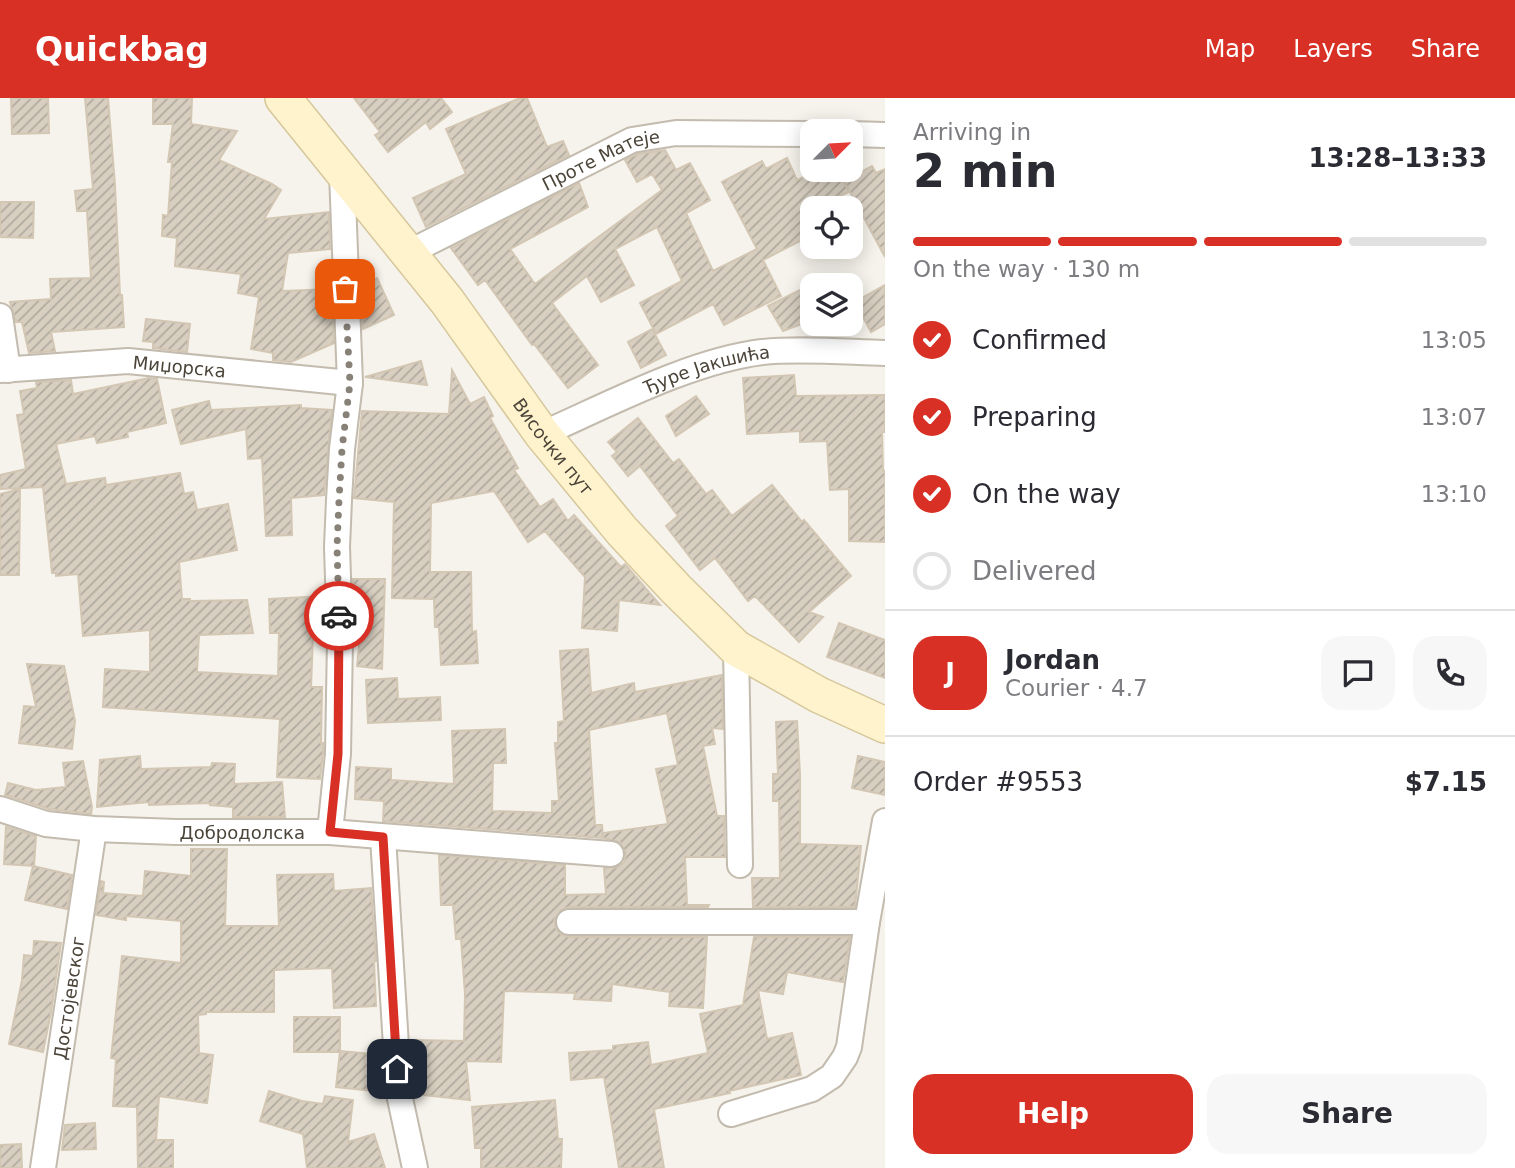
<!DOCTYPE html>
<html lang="en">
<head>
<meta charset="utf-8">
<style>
	:root { --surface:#fff; --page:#f7f7f7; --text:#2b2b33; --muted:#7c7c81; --line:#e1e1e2; --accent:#d93025 }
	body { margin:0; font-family:"DejaVu Sans",sans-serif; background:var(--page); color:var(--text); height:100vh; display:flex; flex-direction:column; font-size:26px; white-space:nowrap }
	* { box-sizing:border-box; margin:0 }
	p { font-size:23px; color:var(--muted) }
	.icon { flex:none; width:38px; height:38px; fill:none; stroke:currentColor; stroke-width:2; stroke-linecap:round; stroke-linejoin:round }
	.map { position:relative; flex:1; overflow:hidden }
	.side { display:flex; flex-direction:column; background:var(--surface); width:630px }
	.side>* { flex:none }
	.needle { width:46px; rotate:66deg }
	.controls { position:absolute; left:800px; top:21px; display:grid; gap:14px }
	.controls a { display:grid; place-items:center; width:63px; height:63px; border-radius:14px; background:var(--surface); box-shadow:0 4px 18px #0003; font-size:35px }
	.pin { position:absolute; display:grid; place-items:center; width:60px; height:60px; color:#fff; margin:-30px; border-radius:14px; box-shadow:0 4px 10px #0006 }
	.courier { position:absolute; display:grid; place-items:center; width:70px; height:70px; margin:-35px; border:5px solid #d93025; border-radius:50%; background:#fff; color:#222; box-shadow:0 2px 9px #0007 }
	.head em { font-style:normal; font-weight:700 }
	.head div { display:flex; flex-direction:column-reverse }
	.head { display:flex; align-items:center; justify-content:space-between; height:119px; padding:0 28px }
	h1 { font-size:46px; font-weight:700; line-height:52px }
	.bar { display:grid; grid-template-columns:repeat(4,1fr); gap:10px 7px; align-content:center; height:84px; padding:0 28px }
	.bar i { height:9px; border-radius:5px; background:var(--line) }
	.bar .active { background:var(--accent) }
	.bar p { grid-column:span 4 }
	.line { display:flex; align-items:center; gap:18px; padding:0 28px; border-top:2px solid var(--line) }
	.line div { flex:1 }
	.round { display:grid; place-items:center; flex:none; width:74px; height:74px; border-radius:21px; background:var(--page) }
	ol { padding:0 28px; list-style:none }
	li { display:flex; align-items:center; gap:21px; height:77px }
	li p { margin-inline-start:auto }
	li .icon { padding:7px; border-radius:50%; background:var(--accent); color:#fff; stroke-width:4 }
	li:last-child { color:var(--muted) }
	li i { width:38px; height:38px; border:4px solid var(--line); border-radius:50% }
	.cta { display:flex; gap:14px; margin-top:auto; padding:14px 28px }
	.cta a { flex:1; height:80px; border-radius:21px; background:var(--accent); color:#fff; font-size:28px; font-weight:700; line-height:80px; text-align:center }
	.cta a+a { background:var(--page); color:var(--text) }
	header { display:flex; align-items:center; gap:42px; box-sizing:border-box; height:98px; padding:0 35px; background:var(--accent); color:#fff }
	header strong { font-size:33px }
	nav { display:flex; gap:38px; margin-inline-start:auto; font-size:24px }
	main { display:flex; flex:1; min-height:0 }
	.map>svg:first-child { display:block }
</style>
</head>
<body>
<header>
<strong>Quickbag</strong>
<nav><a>Map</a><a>Layers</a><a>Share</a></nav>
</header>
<main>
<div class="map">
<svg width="885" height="1070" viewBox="0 0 885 1070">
	<defs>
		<pattern id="building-hatch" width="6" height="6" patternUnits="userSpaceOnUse" patternTransform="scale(1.75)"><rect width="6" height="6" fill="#d8cfc1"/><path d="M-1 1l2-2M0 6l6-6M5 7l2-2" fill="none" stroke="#b1aa9e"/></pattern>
	</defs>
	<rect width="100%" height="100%" fill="#f6f3ec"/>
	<!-- building -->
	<path fill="url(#building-hatch)" stroke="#d3c7b4" stroke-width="2" d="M11,0H48L49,35L12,36Z
		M85,0H108L115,87L120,197H122L124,229L51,234L55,253L29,255L22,224H16L10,204L51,201L50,181L91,180L87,113H77L75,93L93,91Z
		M153,0H192L191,26L237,33L219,62L272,86L281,92L264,121L329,114L330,151L288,155L282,193L332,191L334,245L291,264L273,262V255L251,251L259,199L238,195L241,176L175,168L177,140L162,138L163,117L168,118L172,64H168L173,26H153Z
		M354,0H441L452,14L430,31L426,24L388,54L375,37L380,34Z
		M520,0H527L547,49L563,43L569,57L426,129L413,100L466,76L446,31Z
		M665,52L676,72L690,65L710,102L686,115L713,173L757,151L722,84L762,63L766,71L787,60L797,82L819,72H838L849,94L812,110V137L763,162L781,198L724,227L713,206L656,236L640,205L682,183L657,129L615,151L634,187L601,204L587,178L552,205L598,267L568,290L534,246L532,247L485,182L478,187L451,150L579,85L588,109L510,151L535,186L662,92L652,76L637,84L625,62L637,56Z
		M872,68L876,75L885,71V159L844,83Z
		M0,104H34L33,140L0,139Z
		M377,180L394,217L363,231L361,188Z
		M812,186V222L783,233L768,208Z
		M885,187V226L871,234L855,204Z
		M146,221L190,226L187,254L153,250V244L143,243Z
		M652,231L666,257L641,270L628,244Z
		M421,263L427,287L365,279Z
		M452,272L470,306L484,299L493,318L490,320L518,370L514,372L540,409L553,401L568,423L574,417L621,469L625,466L660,507L619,502L617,533L582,530L585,479L545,433L528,444L494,393L431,405L430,474H471L472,534L476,533L478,565L441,567L439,529H435L434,501L392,500L394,404L354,400L362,313L449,316Z
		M794,277L796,298L885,297V334H882L883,373H885V444L849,443V391L830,392L827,343L800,344V333L747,336L743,280Z
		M149,280L157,281L166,325L127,334L128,339L97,345L95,338L56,346L66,386L105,380L106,387L180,375L184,396L193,394L197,412L228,406L237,452L179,464L182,501H190V503L247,502L253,535L199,537L197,574L278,578L279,535H270L269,501L324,498L325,539H313L311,589H322L321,645H323V655L320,681L277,679L280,621L103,609L105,571L150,574V532L83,538L78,476L56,478V475H52L43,389L0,391V377L26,371L17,317L24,316L20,293L37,290L36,284L71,282L73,296Z
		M696,298L709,316L676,338L666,318Z
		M209,303L211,312L301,307V310L332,312L324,397L291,400L292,437L266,438L262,360L248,361L246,331L181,346L172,312Z
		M638,320L673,365L679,361L706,396L712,392L732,418L772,387L802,424L804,422L851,478L809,514L823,519L799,544L755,498L748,503L715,460L700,472L666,428L678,418L640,368L628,378L612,358L617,354L608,344Z
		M20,391L19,477H0V396Z
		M353,481H385L382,571L357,568L360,538H355Z
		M839,525L885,542V580L827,559Z
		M588,551L591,595L634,585L635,594L722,577L723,631L712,630L715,646L703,648L717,718H724L725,759H685L687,807H709L708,809H569L561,812L554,823L557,832L562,837L569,839H707L703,910L669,908L670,894L612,886L611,903L574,901L575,895L504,893L501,964L466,963L470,1002L424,997L417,942L464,943L465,896L461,841H456L453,807H441L439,757L565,767V797L606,796L604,770L618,769L624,764L626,756L620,744L603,740V735L668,726L656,671L678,667L667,615L589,632L595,727H602L603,740L383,723L384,703L355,701L356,669L391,671V682L454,686L452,633L505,631L506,665H493L492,713L552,715V703H559L555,645H558V624L564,623L560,553Z
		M27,566L64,568L75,623L72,651L19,645L24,608L36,609Z
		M397,580L398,601L440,599L441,622L368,625L366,582Z
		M797,623L800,676V746L861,748L855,809H753L752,780H780L779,703H773V676H778L776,624Z
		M140,658L141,671L211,669L212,665L235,666L234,686L282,684L285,719H233V709L210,707V705L149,707V704L97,709L100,662Z
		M858,658L885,664V697L852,690Z
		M83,663L92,709L91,716L49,711L5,697L8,685L36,692L66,689L63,665Z
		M6,729L36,738L34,768L4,766Z
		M191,751H227L225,828H279L277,777L333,776L334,793L371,790L376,863L374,864L376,908L334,910L332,870L274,872V914H206V916L198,917L199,955L213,957L207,1005L159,998L156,1042H173V1070H138L137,1009L113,1008L116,961L111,960L122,858L181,865V823L126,818V822L96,817L101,783L104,784L103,795L143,798L145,773L191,778Z
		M33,768L72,777L67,811L25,802Z
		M754,839H850L843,884L787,874L783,896L758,892L767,941L792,935L801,977L729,993L730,995L654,1011L664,1070H619L604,979L571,982L569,955L613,952V948L648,944L651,967L708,955L700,916L743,907Z
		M34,843L61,845L51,914L43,954L9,946L22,882L24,857L33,858Z
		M294,919H340V954H294Z
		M340,953L382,957L383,994L336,989Z
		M269,993L302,1003L323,1006L325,998L353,1002L348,1044L374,1036L385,1070H307L303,1036L260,1023Z
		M555,1002L558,1041H562L561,1070H481V1050H475L472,1009Z
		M95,1025L96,1051L62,1052L65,1027Z
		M21,1046L22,1070H0V1047Z"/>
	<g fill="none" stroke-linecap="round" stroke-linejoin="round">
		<!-- minor casing -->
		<g stroke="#c2bbae" stroke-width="28">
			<g id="minor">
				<path d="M850,36L885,37"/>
				<path id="s1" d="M408,155L632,42L676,35L812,36"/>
				<path d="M0,218L8,272"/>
				<path id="s2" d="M0,272L128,263L350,285"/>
				<path id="s3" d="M542,336C608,307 690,263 762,254C798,250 847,254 885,255"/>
				<path d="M736,550L740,767"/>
				<path id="s4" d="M0,711L46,726L94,731L176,734H330L611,756"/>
				<path d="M330,734L338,656L340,541L337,449L339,402L342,351L350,285L342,75"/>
				<path d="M383,739L399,996L415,1070"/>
				<path d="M569,824H867L885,723"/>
				<path d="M731,1016L812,991L832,978L845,959L849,949L867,824"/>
				<path id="s5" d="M43,1070L94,731"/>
			</g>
		</g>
		<!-- secondary casing -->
		<g stroke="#d6c79b" stroke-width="38">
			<g id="secondary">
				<path id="s6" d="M283,0L447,203L542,336L622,433L676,491L736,550L819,597L885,627"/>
			</g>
		</g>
		<!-- minor -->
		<use href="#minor" stroke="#fff" stroke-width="24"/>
		<!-- secondary -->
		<use href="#secondary" stroke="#fff3cd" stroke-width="35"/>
	</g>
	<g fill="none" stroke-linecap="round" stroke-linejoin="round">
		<!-- done -->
		<path stroke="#878178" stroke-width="7" stroke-dasharray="0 12.6" d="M339,518L337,449L339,402L342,351L350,285L345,191"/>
		<!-- route -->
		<path stroke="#d93025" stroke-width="9" d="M339,518L338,656L330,734L383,739L397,971"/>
	</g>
	<g text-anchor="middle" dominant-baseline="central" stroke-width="6" stroke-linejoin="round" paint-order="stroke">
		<!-- street labels -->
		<g font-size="18" fill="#4b4439" stroke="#fff">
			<text stroke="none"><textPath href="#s1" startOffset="215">Проте Матеје</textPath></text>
			<text stroke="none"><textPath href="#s2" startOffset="180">Миџорска</textPath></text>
			<text stroke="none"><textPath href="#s3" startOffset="178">Ђуре Јакшића</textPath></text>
			<text stroke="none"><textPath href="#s6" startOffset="441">Височки пут</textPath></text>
			<text stroke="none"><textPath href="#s4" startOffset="245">Добродолска</textPath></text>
			<text stroke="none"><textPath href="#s5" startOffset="172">Достојевског</textPath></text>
		</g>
	</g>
</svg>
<div class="controls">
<a><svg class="needle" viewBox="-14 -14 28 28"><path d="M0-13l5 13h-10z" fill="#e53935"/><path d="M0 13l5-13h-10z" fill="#7c7c81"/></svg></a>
<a><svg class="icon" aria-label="locate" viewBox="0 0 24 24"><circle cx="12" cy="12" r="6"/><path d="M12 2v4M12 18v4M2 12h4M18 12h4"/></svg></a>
<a><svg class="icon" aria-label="layers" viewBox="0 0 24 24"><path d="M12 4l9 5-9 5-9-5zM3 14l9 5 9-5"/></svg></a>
</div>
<div class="pin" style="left:345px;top:191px;background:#ea580c"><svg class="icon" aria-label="bag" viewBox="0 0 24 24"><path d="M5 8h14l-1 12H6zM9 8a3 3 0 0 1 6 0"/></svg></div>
<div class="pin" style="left:397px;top:971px;background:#1f2937"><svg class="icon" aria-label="home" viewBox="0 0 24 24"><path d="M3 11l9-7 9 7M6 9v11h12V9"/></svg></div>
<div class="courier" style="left:339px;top:518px"><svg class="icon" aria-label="car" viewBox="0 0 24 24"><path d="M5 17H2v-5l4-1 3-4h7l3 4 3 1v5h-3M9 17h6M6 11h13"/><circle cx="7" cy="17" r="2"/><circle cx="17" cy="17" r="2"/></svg></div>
</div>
<section class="side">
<div class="head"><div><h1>2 min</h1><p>Arriving in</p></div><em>13:28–13:33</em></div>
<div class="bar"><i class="active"></i><i class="active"></i><i class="active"></i><i></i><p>On the way · 130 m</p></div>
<ol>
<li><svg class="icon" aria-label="check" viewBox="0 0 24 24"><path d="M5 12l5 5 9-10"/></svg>Confirmed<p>13:05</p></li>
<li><svg class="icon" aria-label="check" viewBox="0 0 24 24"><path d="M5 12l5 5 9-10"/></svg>Preparing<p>13:07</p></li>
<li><svg class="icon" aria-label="check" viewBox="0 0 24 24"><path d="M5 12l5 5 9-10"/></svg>On the way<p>13:10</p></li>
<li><i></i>Delivered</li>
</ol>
<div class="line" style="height:126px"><b class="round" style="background:var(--accent);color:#fff">J</b><div><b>Jordan</b><p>Courier · 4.7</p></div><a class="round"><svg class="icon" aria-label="chat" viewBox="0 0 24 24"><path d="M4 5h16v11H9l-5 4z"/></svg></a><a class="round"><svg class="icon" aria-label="phone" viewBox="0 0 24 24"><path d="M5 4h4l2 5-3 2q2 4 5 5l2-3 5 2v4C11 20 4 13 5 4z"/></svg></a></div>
<div class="line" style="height:91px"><div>Order #9553</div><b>$7.15</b></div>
<div class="cta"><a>Help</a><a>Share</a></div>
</section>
</main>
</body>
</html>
